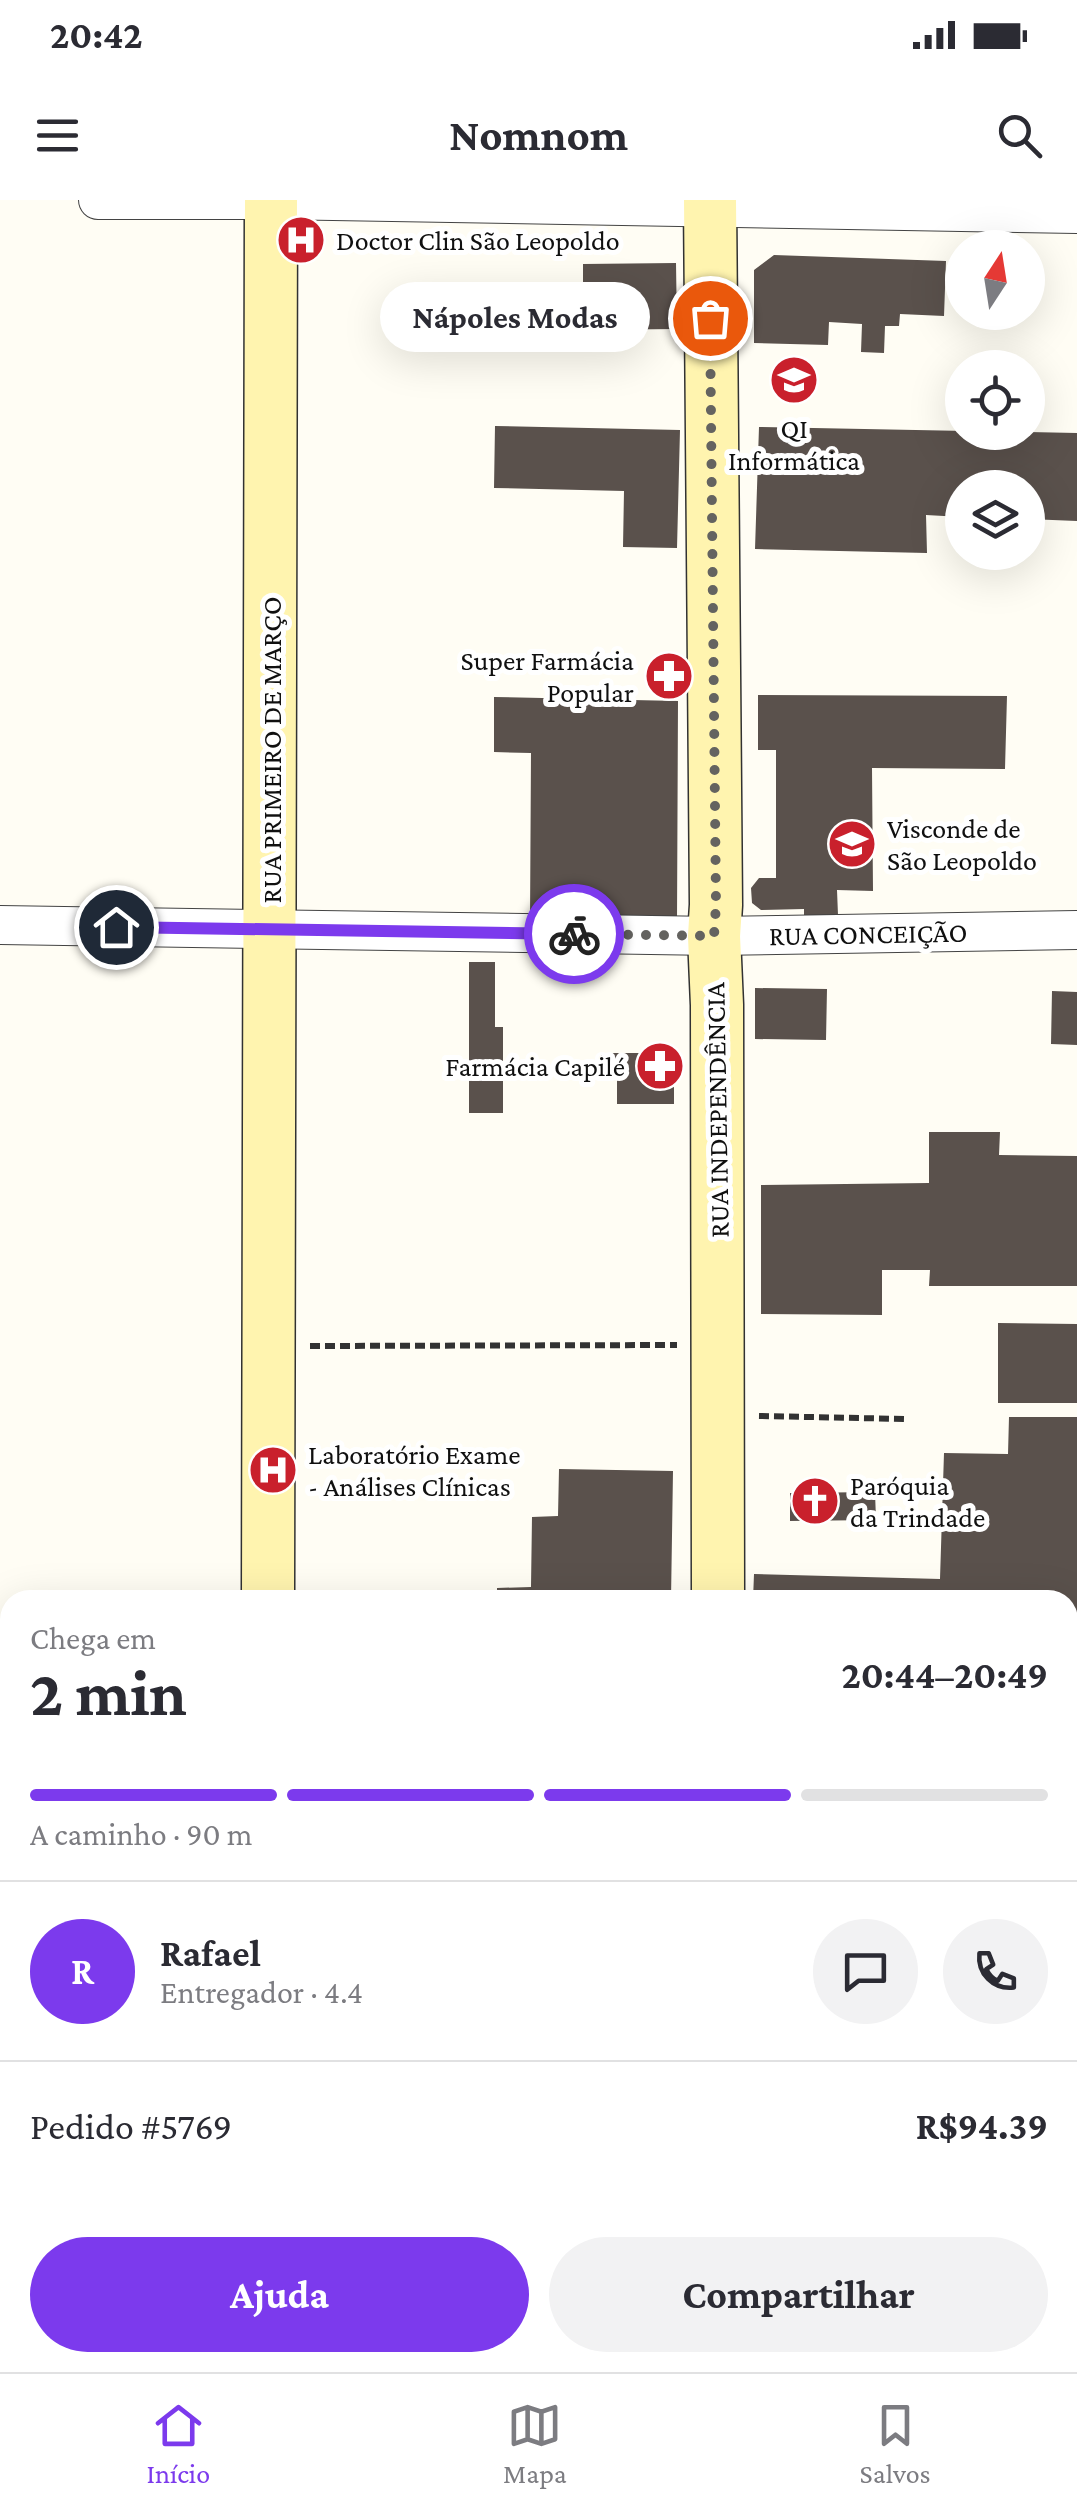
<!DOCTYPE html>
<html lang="pt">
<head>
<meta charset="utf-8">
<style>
	:root { --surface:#fff; --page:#f2f2f3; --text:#2b2b33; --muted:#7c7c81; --line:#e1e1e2; --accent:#7c3aed }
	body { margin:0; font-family:"Crimson Pro",serif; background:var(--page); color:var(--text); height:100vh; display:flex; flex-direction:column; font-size:38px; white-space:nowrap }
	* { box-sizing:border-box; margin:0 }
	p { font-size:32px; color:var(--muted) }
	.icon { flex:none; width:55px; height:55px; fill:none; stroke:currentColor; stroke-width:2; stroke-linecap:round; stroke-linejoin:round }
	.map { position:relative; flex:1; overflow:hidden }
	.side { position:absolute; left:0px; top:1390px; width:1078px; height:782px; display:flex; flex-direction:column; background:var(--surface); border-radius:30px 30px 0 0; box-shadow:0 10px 40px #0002 }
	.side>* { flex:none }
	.needle { width:65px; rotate:12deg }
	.fabs { position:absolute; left:945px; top:30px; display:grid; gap:20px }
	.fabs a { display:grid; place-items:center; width:100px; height:100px; border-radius:50%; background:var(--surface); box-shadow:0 10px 40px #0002; font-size:50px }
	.pin { position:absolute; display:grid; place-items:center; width:85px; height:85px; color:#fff; margin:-42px; border:5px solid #fff; border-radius:50%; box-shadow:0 2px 10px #0007 }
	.courier { position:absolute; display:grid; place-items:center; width:100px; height:100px; margin:-50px; border:8px solid #7c3aed; border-radius:50%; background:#fff; color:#222; box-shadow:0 2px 12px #0007 }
	.bubble { position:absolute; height:70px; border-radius:35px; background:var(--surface); box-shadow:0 10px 40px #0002; font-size:32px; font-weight:700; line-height:70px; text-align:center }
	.overview em { font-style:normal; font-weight:700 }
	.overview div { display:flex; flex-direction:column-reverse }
	.overview { display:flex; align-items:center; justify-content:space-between; height:170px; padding:0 30px }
	h1 { font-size:65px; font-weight:700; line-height:75px }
	.bar { display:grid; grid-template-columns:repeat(4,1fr); gap:15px 10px; align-content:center; height:120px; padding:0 30px }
	.bar i { height:12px; border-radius:8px; background:var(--line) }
	.bar .active { background:var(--accent) }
	.bar p { grid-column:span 4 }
	.line { display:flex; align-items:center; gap:25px; padding:0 30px; border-top:2px solid var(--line) }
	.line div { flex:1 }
	.round { display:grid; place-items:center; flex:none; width:105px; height:105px; border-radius:52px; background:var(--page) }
	.cta { display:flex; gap:20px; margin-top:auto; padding:20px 30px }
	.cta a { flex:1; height:115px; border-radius:60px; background:var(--accent); color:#fff; font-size:40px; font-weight:700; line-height:115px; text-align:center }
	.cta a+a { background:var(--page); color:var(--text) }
	.status { display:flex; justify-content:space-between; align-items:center; height:70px; padding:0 50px; background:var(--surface); direction:ltr }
	.status svg { height:28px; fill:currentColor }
	header { display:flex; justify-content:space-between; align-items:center; height:130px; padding:0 30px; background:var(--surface); font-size:45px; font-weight:700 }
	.dock { display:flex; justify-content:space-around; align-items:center; height:140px; border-top:2px solid var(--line); background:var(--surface); font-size:28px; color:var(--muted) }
	.dock a { display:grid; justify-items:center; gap:5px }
	.dock .active { color:var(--accent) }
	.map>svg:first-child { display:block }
</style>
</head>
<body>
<div class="status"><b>20:42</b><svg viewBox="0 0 49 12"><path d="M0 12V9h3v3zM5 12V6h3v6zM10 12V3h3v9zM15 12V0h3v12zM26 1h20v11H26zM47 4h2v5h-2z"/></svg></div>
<header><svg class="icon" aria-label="menu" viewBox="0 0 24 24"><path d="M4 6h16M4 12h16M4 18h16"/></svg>Nomnom<svg class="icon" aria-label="search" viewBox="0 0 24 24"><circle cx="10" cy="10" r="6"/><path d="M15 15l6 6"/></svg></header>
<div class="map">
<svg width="1077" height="2172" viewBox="0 0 1077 2172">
	<rect width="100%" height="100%" fill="#fffdf4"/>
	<!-- building -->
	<path fill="#5a514c" d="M774,55L946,61L944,116L900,114L899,126H885L884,153L861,152L862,124L829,122L828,145L754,143V70Z
		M676,63L677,129L583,130V64Z
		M495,226L680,230L677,348L623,347L624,291L494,288Z
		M759,227L1077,233V321L1028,319V288H962V317L926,315L927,353L755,349Z
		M758,495L1007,496L1005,569L872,568L873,691L837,690L838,715H804V709L761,710L752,703L751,688L759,678H776V550H758Z
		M494,497L678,501L677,722L530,721L531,553L494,552Z
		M469,762H495V827H503V913H469Z
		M755,788L827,789L826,840L755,839Z
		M1052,791L1077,792V845L1051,844Z
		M601,853H674V904H617V878H602Z
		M929,932H1000L999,955L1077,956V1086H929L930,1070H882V1115L761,1114V985L929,983Z
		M998,1123L1077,1124V1203H998Z
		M1009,1217H1077V1470H1068V1400H753L754,1374L940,1379L944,1253L1008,1254Z
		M559,1269L673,1271L671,1400H497V1388L531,1387L532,1317L558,1316Z
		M875,1292L876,1320L790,1321V1293Z
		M0,1506H10V2132H0Z
		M1068,1515H1077V1604H1068Z
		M1068,1978H1077V2029H1068Z
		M1068,2106H1077V2163H1068Z"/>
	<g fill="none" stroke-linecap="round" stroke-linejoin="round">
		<!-- street casing -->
		<g stroke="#434343" stroke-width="40">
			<path id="street" d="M98,0H271
				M274,0L1077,14
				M0,725L714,736L1077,730
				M0,1447L10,1448
				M1068,1473H1077
				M0,2152H10
				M569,2162L1015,2172"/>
		</g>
		<!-- secondary casing -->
		<g stroke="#323232" stroke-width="55">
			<path id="secondary" d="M710,0L716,705L714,736L717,805L718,1400
				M268,1400L271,0
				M281,2162V2172
				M710,2172V2162"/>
		</g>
		<!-- path -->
		<path stroke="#323232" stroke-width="6" stroke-dasharray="10 5" stroke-linecap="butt" d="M310,1146L677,1145
			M759,1216L906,1219"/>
		<!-- street -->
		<use href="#street" stroke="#fff" stroke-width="38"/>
		<!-- secondary -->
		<use href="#secondary" stroke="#fff4af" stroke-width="52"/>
	</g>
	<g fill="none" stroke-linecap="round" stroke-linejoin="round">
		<!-- done -->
		<path stroke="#646360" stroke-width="10" stroke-dasharray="0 18" d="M574,734L714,736L716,705L710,118"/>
		<!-- route -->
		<path stroke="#7c3aed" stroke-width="12" d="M116,727L574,734"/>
	</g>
	<!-- icons -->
	<defs>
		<g id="hospital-disc" transform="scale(2.5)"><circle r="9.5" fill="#c9202c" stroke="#fff"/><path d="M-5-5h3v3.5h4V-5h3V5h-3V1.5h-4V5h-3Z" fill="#fff"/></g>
		<g id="school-disc" transform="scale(2.5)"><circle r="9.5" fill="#c9202c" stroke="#fff"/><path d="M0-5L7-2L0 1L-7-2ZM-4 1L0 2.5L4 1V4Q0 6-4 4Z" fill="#fff"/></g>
		<g id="pharmacy-disc" transform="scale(2.5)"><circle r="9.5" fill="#c9202c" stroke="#fff"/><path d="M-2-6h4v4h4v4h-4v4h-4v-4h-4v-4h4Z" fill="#fff"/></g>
		<g id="church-disc" transform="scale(2.5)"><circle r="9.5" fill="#c9202c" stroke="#fff"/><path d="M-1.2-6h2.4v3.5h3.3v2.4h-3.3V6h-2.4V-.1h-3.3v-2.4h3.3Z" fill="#fff"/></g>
	</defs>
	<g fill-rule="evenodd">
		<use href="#hospital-disc" x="301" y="40"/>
		<use href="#school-disc" x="794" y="180"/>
		<use href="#pharmacy-disc" x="669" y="476"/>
		<use href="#school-disc" x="852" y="644"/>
		<use href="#pharmacy-disc" x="660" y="866"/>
		<use href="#hospital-disc" x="273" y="1270"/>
		<use href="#church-disc" x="815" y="1301"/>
	</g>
	<g text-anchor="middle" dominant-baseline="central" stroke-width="10" stroke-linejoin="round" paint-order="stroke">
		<!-- poi labels -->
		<g font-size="28" fill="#101010" stroke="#fff" text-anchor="start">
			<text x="336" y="40">Doctor Clin São Leopoldo</text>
			<text x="794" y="228" text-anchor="middle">QI<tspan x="794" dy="32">Informática</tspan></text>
			<text x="634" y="460" text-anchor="end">Super Farmácia<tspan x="634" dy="32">Popular</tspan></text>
			<text x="887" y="628">Visconde de<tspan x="887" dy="32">São Leopoldo</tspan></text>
			<text x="625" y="866" text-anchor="end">Farmácia Capilé</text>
			<text x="308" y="1254">Laboratório Exame<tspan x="308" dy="32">- Análises Clínicas</tspan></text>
			<text x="850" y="1285">Paróquia<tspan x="850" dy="32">da Trindade</tspan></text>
		</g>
		<!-- street labels -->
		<g font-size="28" fill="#101010" stroke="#fff">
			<text transform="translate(271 550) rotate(-90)">RUA PRIMEIRO DE MARÇO</text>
			<text transform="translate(868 734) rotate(-1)">RUA CONCEIÇÃO</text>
			<text transform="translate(717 910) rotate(-91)">RUA INDEPENDÊNCIA</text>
		</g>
	</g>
</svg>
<div class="fabs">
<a><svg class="needle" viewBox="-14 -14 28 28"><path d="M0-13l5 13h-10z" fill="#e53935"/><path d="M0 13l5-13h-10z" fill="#7c7c81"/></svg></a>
<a><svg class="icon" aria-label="locate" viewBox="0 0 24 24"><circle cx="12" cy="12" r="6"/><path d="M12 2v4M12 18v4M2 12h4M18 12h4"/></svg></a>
<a><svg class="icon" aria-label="layers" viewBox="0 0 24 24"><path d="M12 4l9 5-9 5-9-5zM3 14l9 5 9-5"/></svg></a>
</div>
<div class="pin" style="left:710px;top:118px;background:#ea580c"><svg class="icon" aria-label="bag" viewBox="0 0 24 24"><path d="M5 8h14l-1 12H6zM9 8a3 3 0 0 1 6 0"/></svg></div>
<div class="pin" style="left:116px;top:727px;background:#1f2937"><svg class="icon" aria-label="home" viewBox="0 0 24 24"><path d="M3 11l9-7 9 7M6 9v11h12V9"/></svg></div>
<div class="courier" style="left:574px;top:734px"><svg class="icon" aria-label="bike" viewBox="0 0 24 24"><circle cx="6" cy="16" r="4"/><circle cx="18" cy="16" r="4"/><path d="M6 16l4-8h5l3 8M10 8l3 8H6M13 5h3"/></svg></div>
<div class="bubble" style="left:380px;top:82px;width:270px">Nápoles Modas</div>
<section class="side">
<div class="overview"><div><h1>2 min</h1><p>Chega em</p></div><em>20:44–20:49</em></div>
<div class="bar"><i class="active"></i><i class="active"></i><i class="active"></i><i></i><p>A caminho · 90 m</p></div>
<div class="line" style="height:180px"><b class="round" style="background:var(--accent);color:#fff">R</b><div><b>Rafael</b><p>Entregador · 4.4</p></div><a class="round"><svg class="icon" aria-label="chat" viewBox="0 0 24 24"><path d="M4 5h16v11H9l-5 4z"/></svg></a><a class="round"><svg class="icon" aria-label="phone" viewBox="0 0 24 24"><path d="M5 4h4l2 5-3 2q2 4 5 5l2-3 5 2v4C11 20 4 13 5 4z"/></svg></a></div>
<div class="line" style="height:130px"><div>Pedido #5769</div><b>R$94.39</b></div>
<div class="cta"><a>Ajuda</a><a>Compartilhar</a></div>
</section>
</div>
<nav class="dock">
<a class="active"><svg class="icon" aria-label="home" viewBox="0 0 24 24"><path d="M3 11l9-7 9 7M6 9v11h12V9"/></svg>Início</a>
<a><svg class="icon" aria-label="map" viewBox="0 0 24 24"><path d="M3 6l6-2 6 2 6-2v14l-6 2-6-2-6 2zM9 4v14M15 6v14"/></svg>Mapa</a>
<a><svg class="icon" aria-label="saved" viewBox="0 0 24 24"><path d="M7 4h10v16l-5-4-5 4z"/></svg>Salvos</a>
</nav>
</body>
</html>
